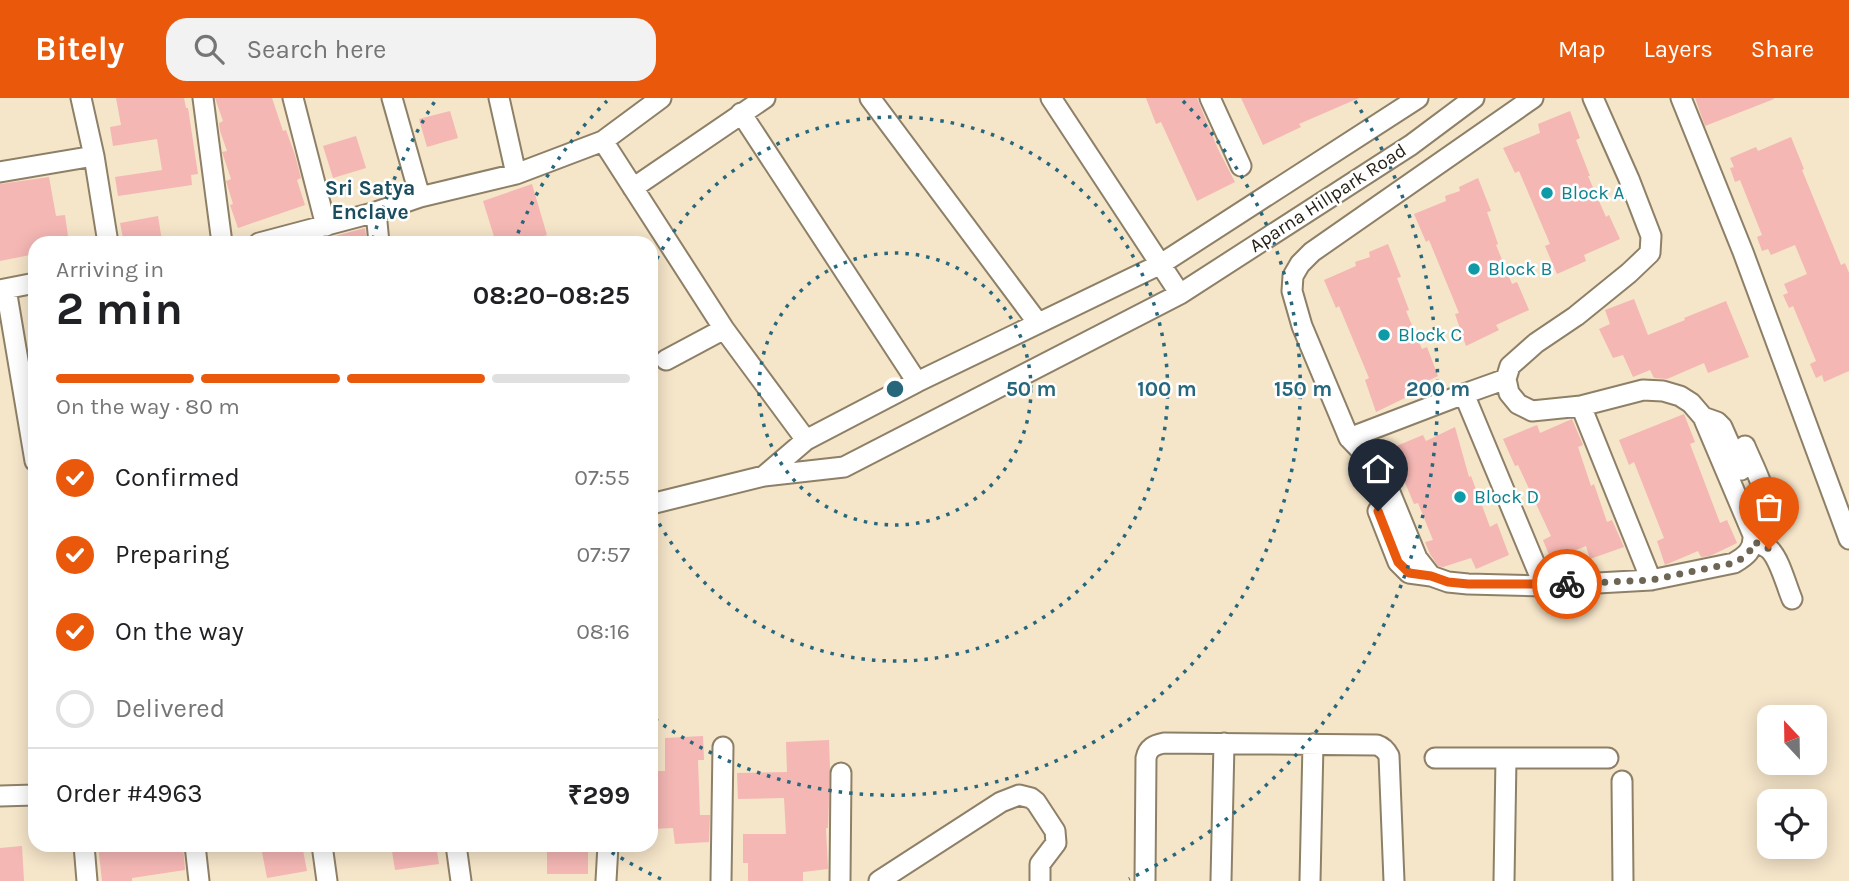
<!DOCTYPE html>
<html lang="en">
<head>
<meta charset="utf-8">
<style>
	:root { --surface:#fff; --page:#f2f2f2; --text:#202124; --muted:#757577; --line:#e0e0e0; --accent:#ea580c }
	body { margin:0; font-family:Karla,sans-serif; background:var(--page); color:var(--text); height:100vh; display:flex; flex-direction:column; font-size:26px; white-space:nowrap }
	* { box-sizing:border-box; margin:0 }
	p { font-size:23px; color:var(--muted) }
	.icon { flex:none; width:38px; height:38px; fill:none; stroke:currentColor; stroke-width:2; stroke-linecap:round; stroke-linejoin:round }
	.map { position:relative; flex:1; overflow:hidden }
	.sheet { position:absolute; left:28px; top:138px; width:630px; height:616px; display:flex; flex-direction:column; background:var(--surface); border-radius:21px; box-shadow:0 4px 18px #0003 }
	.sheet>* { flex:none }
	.needle { width:46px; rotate:338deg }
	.tools { position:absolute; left:1757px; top:607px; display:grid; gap:14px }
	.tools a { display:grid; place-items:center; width:70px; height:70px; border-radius:14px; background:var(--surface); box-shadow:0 4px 18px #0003; font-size:35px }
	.pin { position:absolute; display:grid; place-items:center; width:60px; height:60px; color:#fff; margin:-72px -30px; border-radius:50% 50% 50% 0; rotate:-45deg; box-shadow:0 0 7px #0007 }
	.pin .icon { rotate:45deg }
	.courier { position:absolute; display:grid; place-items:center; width:70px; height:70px; margin:-35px; border:5px solid #ea580c; border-radius:50%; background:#fff; color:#222; box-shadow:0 2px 9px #0007 }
	.summary em { font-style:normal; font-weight:700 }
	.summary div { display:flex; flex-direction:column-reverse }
	.summary { display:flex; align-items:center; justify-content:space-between; height:119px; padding:0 28px }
	h1 { font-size:46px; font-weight:700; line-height:52px }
	.bar { display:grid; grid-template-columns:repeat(4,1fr); gap:10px 7px; align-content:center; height:84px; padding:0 28px }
	.bar i { height:9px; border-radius:5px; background:var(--line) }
	.bar .selected { background:var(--accent) }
	.bar p { grid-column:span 4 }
	.line { display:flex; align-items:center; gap:18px; padding:0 28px; border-top:2px solid var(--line) }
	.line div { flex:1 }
	ol { padding:0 28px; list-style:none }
	li { display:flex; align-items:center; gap:21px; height:77px }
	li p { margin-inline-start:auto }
	li .icon { padding:7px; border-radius:50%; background:var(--accent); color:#fff; stroke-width:4 }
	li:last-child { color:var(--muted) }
	li i { width:38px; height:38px; border:4px solid var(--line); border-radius:50% }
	header { display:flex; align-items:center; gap:42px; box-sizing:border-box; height:98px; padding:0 35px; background:var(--accent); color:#fff }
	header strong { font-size:33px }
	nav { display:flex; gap:38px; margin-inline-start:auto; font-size:24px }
	.search { width:490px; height:63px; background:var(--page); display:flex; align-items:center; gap:18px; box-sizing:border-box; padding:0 24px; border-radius:21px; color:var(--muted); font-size:26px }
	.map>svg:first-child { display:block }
</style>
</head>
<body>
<header>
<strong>Bitely</strong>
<div class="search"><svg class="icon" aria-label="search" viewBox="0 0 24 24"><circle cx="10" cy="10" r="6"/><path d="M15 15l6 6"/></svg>Search here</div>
<nav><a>Map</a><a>Layers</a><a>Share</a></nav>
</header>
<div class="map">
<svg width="1849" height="783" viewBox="0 0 1849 783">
	<rect width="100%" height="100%" fill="#f5e5c9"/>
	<!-- building -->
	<path fill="#f4b7b4" d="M116,0H184L186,10H188L198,76L191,77L192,87L118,98L115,79L162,72L157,41L113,48L110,29L121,27Z
		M215,0H272L283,33L286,32L295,57L301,80L297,82L305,107L238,130L230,107L233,106L226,83L231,81L222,54L227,53L220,33L219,25L223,23Z
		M1146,0H1197L1218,51L1235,84L1197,103L1161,24L1156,26Z
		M1241,0H1359L1299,26L1301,29L1263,47Z
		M1695,0H1774V1L1705,28Z
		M450,13L458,40L427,49L419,21Z
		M1570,13L1580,40L1576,42L1590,78H1588L1606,119L1609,117L1620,141L1584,157L1586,163L1557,176L1545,148L1550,146L1519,73L1515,75L1503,50L1540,35L1538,26Z
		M356,38L366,70L333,80L323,48Z
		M1791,39L1804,71L1802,72L1841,167L1845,165L1849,175V273L1824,284L1822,277L1816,280L1810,266L1816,263L1793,208L1789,210L1783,197L1788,195L1784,186L1807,176L1795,147L1771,157L1768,151L1762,153L1757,139L1762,137L1740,82L1735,84L1730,70L1734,69L1730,60L1756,49L1758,53Z
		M49,79L56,118L65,117L69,145H35V156L0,163V86Z
		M1478,80L1491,113L1487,114L1498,146L1496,147L1512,186L1517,184L1529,212L1496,227L1499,232L1466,248L1455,216L1459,215L1429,142L1426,144L1414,116L1446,103L1445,98L1460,93L1459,89Z
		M532,86L547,137L521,145H496L483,103Z
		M158,118L162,143L148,145H124L120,125Z
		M365,130L367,145H324V141Z
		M1388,146L1401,179L1397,180L1409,212L1406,213L1422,251L1427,249L1438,278L1406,293L1409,298L1376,314L1365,282L1369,280L1339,208L1336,210L1324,182L1356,168L1355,164L1370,159L1369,154Z
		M1634,201L1648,237L1685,222L1684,220L1726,203L1749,259L1708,275L1704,265L1667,281L1654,280L1650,272L1633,279L1623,257L1613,260L1599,231L1610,226L1605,212Z
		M1684,316L1695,344L1690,346L1720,425L1727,422L1737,445L1710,458L1701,459L1698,453L1665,467L1657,443L1664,440L1634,364L1629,367L1619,342Z
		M1572,321L1583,347L1578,349L1591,388L1594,386L1607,424L1612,422L1624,449L1590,461L1586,448L1551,462L1543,442L1551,438L1518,367L1515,368L1503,341L1537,327L1540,335Z
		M1455,329L1469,379L1471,378L1490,429L1497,425L1509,457L1476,471L1471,460L1443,469L1438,468L1430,456L1425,444L1433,442L1418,405L1414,406L1400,373L1398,374L1389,351L1423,337L1426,343Z
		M703,638L704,662H698L700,717H710L709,744L675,746L673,730L651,731V673H665V640Z
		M829,642L830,670L828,730H826L828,771L803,774V783H748V765H743V736H786L784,700L738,701L737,675L787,674L786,644Z
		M98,747H183L185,772L132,780V783H102Z
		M296,747H302L307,773L267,780L262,754Z
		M391,747H436L439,766L395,772Z
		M22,748L24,783H0V750Z
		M547,751H588V776H547Z"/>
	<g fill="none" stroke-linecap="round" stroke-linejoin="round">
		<!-- street casing -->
		<g stroke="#8e8067" stroke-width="23">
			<path id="street" d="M81,0L94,58L108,145
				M203,0L222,145
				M293,0L326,128
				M392,0L420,99
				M499,0L516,76
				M870,0L1038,225
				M1051,0L1180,196
				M1210,0L1241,68
				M1533,0L1312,154L1300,166L1293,178L1292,193L1302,228L1349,340L1375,367L1385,382L1417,460L1431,478L1448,484L1468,486L1544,488L1651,482L1734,465C1746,458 1754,452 1753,437L1703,319L1691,305L1680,298L1663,293L1643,292L1581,308L1532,313L1518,306L1509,295L1506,281L1510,268L1536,245L1576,218L1629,175L1650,155L1651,138L1629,81L1593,0
				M1681,0L1743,154L1849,441
				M741,15L917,284
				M603,43L724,231L666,262
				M0,74L94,58
				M633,90L765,0
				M376,114L379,145
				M259,145L376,114L420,99L516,76L603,43L661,0
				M6,191L35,363
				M0,192L35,185
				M724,231L806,342
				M1506,281L1464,296L1544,488
				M1581,308L1651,482
				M1703,319L1717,324L1722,329L1741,372
				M1349,340L1464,296
				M1745,348C1753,369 1787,425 1753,437
				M764,378L806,342L917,284L1161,166L1418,0
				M651,406L764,378L844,369L1180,196L1411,47L1474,0
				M1378,413L1398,464L1409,475L1431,478
				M1753,444C1759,446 1765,447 1770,452C1780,462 1786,487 1792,501
				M1435,660H1608
				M1622,683L1623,783
				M0,698L35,697
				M84,747L87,783
				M195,747L199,783
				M322,747L327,783
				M456,747L461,783
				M606,783L608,747
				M721,783L723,649
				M840,783L841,675
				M879,783L1001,704L1019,697L1031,700L1036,704L1055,733L1056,745L1040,766V783
				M1145,783L1146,660C1148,650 1154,647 1164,645L1377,647C1383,649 1386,652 1389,658L1394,783
				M1221,783L1224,645
				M1310,783L1313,646
				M1504,783L1506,660"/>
		</g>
		<!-- street -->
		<use href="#street" stroke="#fff" stroke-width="19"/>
	</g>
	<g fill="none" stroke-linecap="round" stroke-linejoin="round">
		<!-- done -->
		<path stroke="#6e6655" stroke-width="7" stroke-dasharray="0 12.6" d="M1567,486L1651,482L1734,465C1743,460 1751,455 1754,444L1763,447L1769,451"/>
		<!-- route -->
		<path stroke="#ea580c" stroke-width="9" d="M1378,413L1398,464L1409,475L1431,478L1448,484L1468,486H1567"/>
	</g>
	<!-- distance rings -->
	<g fill="none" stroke="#27677c" stroke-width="3.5" stroke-dasharray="3.5 7">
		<circle cx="895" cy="291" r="136"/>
		<path d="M652 170A272 272 0 1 1 652 412"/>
		<path d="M514 145A408 408 0 0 1 607 3M1183 3A408 408 0 0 1 652 619"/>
		<path d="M661 781A543 543 0 0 1 603 749M373 141A543 543 0 0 1 435 3M1355 3A543 543 0 0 1 1129 781"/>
	</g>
	<!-- markers -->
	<g fill="#0f9aa8" stroke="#fff" stroke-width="2.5">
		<circle cx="1547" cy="95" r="7"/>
		<circle cx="1474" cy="171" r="7"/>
		<circle cx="1384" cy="237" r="7"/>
		<circle cx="1460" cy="399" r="7"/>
	</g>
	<g text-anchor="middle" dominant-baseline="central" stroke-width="5" stroke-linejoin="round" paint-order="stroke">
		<!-- culture labels -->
		<g font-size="19" fill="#0d838f" stroke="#fff" text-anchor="start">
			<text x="1561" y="95">Block A</text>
			<text x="1488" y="171">Block B</text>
			<text x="1398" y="237">Block C</text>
			<text x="1474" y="399">Block D</text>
		</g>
		<!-- street labels -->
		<g font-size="19" fill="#262116" stroke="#fff">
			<text transform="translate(1328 100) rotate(-33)">Aparna Hillpark Road</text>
		</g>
		<!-- neighbourhood labels -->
		<g font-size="21" font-weight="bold" fill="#1a4e5e" stroke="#fff">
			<text x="370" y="90">Sri Satya<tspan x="370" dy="24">Enclave</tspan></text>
		</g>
	</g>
	<circle cx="895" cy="291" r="10" fill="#27677c" stroke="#fff" stroke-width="3.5"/>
	<g font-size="21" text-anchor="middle" font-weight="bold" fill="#27677c" stroke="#fff" stroke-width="5" stroke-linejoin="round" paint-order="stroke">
		<text x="1031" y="298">50 m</text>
		<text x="1167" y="298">100 m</text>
		<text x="1303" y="298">150 m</text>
		<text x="1438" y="298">200 m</text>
	</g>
</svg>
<div class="tools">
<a><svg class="needle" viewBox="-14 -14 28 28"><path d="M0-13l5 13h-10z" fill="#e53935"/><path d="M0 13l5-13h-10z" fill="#757577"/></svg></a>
<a><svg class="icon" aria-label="locate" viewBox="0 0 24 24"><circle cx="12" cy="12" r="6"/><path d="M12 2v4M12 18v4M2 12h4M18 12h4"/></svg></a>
</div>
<div class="pin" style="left:1769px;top:451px;background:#ea580c"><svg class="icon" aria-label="bag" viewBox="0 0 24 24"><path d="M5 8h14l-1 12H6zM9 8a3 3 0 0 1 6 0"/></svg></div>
<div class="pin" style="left:1378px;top:413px;background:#1f2937"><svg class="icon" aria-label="home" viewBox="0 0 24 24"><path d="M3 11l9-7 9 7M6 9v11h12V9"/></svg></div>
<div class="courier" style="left:1567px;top:486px"><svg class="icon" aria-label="bike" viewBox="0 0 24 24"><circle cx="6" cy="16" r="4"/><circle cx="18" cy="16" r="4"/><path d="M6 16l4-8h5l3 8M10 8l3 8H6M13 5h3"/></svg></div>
<section class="sheet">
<div class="summary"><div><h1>2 min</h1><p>Arriving in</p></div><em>08:20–08:25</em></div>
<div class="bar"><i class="selected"></i><i class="selected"></i><i class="selected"></i><i></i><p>On the way · 80 m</p></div>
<ol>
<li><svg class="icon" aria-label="check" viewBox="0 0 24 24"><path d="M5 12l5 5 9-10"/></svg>Confirmed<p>07:55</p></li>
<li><svg class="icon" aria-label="check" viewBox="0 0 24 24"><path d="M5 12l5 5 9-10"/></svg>Preparing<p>07:57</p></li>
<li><svg class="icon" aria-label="check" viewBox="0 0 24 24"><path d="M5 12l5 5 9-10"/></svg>On the way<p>08:16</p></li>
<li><i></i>Delivered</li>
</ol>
<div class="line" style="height:91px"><div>Order #4963</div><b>₹299</b></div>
</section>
</div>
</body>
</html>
